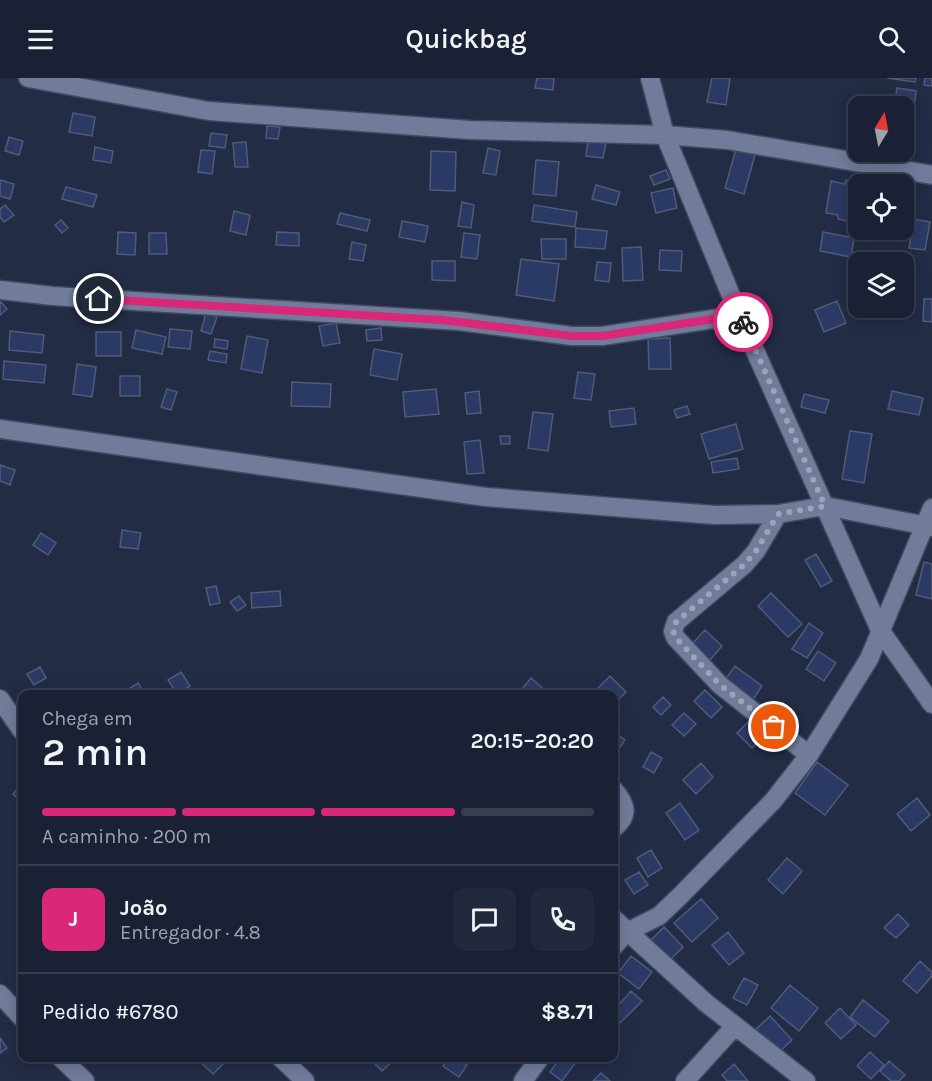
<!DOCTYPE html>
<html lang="pt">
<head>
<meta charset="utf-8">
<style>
	:root { --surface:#1a2134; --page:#23293c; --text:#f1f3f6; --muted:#9fa3ac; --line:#383e4f; --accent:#db2777 }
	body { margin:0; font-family:Karla,sans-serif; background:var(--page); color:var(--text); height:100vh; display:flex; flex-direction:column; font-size:22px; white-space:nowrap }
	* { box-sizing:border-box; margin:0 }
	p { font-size:20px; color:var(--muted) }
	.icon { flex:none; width:33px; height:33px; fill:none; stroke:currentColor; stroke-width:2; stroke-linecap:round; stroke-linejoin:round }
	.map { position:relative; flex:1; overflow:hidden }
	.sheet { position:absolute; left:18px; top:612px; width:600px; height:372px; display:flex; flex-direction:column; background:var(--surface); border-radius:12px; box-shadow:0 3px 15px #0003,0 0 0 2px var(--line) }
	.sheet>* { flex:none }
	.needle { width:39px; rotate:10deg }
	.controls { position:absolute; left:848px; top:18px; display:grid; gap:12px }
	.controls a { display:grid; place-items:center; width:66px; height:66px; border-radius:12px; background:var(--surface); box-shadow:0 3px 15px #0003,0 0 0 2px var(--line); font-size:30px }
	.pin { position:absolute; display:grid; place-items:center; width:51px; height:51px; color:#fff; margin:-26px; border:3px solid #fff; border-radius:50%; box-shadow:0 2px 6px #0007 }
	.courier { position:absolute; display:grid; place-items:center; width:60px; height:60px; margin:-30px; border:4px solid #db2777; border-radius:50%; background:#fff; color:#222; box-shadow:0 2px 8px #0007 }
	.overview em { font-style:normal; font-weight:600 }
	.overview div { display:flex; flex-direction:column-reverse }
	.overview { display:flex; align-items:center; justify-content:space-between; height:102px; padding:0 24px }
	h1 { font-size:39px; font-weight:600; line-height:45px }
	.bar { display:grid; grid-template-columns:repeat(4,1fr); gap:9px 6px; align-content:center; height:72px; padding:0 24px }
	.bar i { height:8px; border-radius:4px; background:var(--line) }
	.bar .current { background:var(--accent) }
	.bar p { grid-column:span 4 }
	.line { display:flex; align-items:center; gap:15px; padding:0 24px; border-top:2px solid var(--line) }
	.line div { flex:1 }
	.round { display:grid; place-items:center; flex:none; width:63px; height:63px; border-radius:12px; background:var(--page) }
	header { display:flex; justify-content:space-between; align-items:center; height:78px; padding:0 24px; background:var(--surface); font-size:27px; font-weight:600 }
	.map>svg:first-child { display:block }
</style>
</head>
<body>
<header><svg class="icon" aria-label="menu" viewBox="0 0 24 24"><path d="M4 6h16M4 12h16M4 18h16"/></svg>Quickbag<svg class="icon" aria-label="search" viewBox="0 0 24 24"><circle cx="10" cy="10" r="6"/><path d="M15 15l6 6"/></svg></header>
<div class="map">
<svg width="932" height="1003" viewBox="0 0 932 1003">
	<rect width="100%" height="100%" fill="#222c45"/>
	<!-- building -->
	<path fill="#2b3a65" stroke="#4f5b77" stroke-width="1.5" d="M537,0H554L553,12L535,10Z
		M712,0H730L726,27L707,24Z
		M887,0H916L915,4Z
		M925,0H932V8L924,7Z
		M897,10L916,13L912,45L903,44V28H894Z
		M73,35L95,39L92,58L69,54Z
		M267,48L280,49L278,61L266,60Z
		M211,55L227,57L225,70L209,68Z
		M9,59L23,63L19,77L5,73Z
		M588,62L606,65L603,80L586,78Z
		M246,64L248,89H235L233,65Z
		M95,69L113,73L111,85L93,82Z
		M488,70L500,73L496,97L483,95Z
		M736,71L755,77L744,116L725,110Z
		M201,72L215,73L212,96L198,94Z
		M431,73L456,74L455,113L430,112Z
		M536,82L559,84L556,118L533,116Z
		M666,92L670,101L654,107L650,98Z
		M0,102L14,106L10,121L0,118Z
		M846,102L864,105L858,106L857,145L838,141V137L826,135L831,103L845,106Z
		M596,107L620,114L616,127L592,121Z
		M66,109L97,117L93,129L62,121Z
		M673,110L677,130L656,135L651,115Z
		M462,124L474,127L471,150L458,148Z
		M5,127L14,137L4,144L0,139V131Z
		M534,127L577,134L575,149L532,143Z
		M234,133L250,137L246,157L230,153Z
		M340,135L370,142L367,153L337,146Z
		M914,141L930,144L925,172L909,170Z
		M61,142L68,150L62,155L55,147Z
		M402,143L428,148L425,164L399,159Z
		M576,150L607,153L605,171L575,169Z
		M118,154L136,155L135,177L117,176Z
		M277,154L299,155V168L276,167Z
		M823,154L854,160L851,179L820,173Z
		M149,155H166L167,176H149Z
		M464,155L480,157L477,181L461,179Z
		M541,161H566V181H542Z
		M352,164L366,167L363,183L349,181Z
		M641,169L643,202L623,203L622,170Z
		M660,172L682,173L681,193L659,192Z
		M521,181L559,186L554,223L516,217Z
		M432,183H455V203L432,202Z
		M597,184L611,185L609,204L595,202Z
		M924,221H932V244L923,243Z
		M0,223L7,231L0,237Z
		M837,223L846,245L824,254L815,232Z
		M206,235L217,239L211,256L201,253Z
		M336,245L340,265L323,268L319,248Z
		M381,250L382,262L367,263L366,252Z
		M170,251L192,253L190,271L168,269Z
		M136,252L166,259L162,276L132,270Z
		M10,253L44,257L42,275L9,272Z
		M96,254H121V278H96Z
		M247,258L268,262L262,295L241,291Z
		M670,260L671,291H649L648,261Z
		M215,261L228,263L227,271L214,269Z
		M374,271L402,276L397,302L370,297Z
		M210,273L227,276L226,285L208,282Z
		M4,283L46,287L44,305L3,301Z
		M77,286L96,289L92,319L73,316Z
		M578,294L595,296L591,322L574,320Z
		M120,298H140V318H120Z
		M292,304L331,306L330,329L291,328Z
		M167,311L177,314L171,332L161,329Z
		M436,311L439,336L405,339L403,314Z
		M479,313L481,335L467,336L465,315Z
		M892,313L923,320L919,337L888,331Z
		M804,316L829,322L825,335L801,329Z
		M687,328L690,336L677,340L674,332Z
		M634,330L636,346L611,349L609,333Z
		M533,334L553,336L548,373L528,370Z
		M736,346L743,371L709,381L701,356Z
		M850,353L872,356L864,405L842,401Z
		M500,358H510V366H501Z
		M480,362L484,395L467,396L464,364Z
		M737,380L739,391L713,395L711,384Z
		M0,387L15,392L10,407L0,403Z
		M122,452L141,455L138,471L120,469Z
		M41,455L56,465L48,477L33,467Z
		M816,476L832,503L821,509L805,482Z
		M924,484L932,486V521L916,517Z
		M216,508L220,525L210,527L206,510Z
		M280,513L281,528L252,530L251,515Z
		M771,515L802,546L788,559L758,528Z
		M239,518L246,527L237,533L230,524Z
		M809,545L823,555L807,580L792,571Z
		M705,552L722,568L710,582L692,566Z
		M818,573L836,585L824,603L806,591Z
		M735,588L762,608L752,623L724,603Z
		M40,589L46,600L34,607L27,596Z
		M181,594L190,608L177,616L168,602Z
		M610,598L626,614L614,626V616L593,615Z
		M531,600L546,613L543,616H518Z
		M138,605L145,616H121Z
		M705,612L722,629L711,640L694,623Z
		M663,619L671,627L661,637L653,629Z
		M684,635L696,646L684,658L672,647Z
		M751,641L766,656L752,670L737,655Z
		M614,654L625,662L615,677L614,676Z
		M651,674L662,680L654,695L643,689Z
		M817,684L848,707L825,737L795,715Z
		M701,685L713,699L696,716L683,702Z
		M22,706V725L13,716Z
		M917,720L930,737L911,753L897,736Z
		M680,725L699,752L685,762L666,735Z
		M651,772L662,790L648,799L637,780Z
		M787,780L802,793L783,816L768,802Z
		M614,789L620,797L614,802Z
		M639,794L648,807L634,816L625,802Z
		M701,821L718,840L692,864L674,845Z
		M898,836L909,847L896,860L884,850Z
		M664,849L683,869L670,882L650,863Z
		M728,854L744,875L729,887L712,867Z
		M631,878L652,894L639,911L618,895Z
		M920,883L932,894V898L917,915L903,903Z
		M744,900L758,907L747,927L733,920Z
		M790,907L818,930L799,953L771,930Z
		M631,913L642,923L618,947L614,943V932Z
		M863,922L889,943L875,959L850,939Z
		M840,930L856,947L841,961L825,945Z
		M770,938L792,962L777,976L755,952Z
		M0,960L7,970L0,975Z
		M870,974L884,987L871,1001L857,988Z
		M196,980H229L213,996Z
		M372,980H396L382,993L370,981Z
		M448,980H456L467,987L459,999L443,988Z
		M560,980H579L562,1003L550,994Z
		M889,983L905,997L899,1003H891L880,993Z
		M734,986L748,1003H727L722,997Z
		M601,995L610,1003H593Z"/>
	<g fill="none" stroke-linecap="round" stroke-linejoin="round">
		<!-- street casing -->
		<g stroke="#424a5f" stroke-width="21">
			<path id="street" d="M28,0L209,33L470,52L665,57L727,62L932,97
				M650,0L665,57L739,237L880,552L932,626
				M0,212L53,218L459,243L572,258H602L739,237
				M0,351L486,419L715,437L778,436L825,428L932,449
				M778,436L756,473L745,486L676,544L673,553L675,559L720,607L809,677
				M0,621L22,653
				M614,712C626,726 630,737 614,750
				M614,841L706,925L806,1003
				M614,868L627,854L659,838L680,818L773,723L809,677L869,581L932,430
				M0,916L22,940
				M61,980L85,1003
				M281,980L305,1003
				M523,1003L540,980
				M685,1003L735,948"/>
		</g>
		<!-- street -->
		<use href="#street" stroke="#707c9a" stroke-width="18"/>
	</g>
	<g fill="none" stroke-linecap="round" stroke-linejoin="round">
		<!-- done -->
		<path stroke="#9ca4b8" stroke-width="6" stroke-dasharray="0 10.8" d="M743,244L825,428L778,436L756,473L745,486L676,544L673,552L675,559L720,607L774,649"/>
		<!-- route -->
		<path stroke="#db2777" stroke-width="8" d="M99,221L442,242L572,258H602L740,237L743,244"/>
	</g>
</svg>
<div class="controls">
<a><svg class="needle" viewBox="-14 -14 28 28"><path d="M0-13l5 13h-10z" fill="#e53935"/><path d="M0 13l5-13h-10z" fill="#9fa3ac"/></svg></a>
<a><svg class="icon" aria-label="locate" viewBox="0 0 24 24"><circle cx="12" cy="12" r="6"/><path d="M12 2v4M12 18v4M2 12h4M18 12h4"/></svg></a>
<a><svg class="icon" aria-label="layers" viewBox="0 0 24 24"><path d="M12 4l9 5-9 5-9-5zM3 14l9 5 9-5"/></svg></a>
</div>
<div class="pin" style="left:774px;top:649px;background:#ea580c"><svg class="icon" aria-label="bag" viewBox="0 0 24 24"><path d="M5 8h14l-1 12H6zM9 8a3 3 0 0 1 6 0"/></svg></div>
<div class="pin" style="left:99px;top:221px;background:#1f2937"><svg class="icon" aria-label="home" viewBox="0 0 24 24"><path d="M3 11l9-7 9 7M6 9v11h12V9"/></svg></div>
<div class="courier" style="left:743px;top:244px"><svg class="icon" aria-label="bike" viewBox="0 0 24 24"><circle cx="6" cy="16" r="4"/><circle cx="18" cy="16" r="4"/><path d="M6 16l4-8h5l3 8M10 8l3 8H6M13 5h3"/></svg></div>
<section class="sheet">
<div class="overview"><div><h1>2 min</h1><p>Chega em</p></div><em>20:15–20:20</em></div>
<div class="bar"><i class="current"></i><i class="current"></i><i class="current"></i><i></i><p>A caminho · 200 m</p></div>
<div class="line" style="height:108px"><b class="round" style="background:var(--accent);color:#fff">J</b><div><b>João</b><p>Entregador · 4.8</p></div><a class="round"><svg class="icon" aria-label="chat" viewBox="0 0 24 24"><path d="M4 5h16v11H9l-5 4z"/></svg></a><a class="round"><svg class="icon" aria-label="phone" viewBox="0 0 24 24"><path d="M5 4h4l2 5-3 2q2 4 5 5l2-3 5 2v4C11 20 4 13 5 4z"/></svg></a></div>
<div class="line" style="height:78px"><div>Pedido #6780</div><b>$8.71</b></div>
</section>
</div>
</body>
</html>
